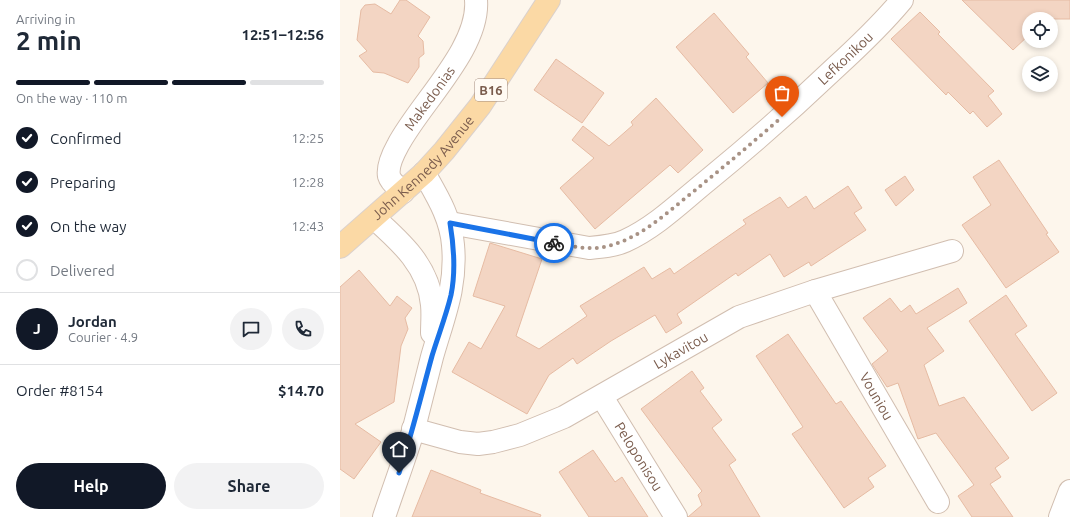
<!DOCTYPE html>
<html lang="en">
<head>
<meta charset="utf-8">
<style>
	:root { --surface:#fff; --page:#f2f2f3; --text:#1f2937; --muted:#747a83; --line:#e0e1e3; --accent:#111827 }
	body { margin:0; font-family:Ubuntu,sans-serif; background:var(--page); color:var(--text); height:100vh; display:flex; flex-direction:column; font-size:15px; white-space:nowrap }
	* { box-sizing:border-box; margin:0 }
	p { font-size:13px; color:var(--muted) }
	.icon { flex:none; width:22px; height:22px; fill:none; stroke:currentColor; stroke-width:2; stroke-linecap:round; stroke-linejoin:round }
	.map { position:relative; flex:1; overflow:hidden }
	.sheet { display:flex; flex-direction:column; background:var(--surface); width:340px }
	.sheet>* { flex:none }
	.controls { position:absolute; left:682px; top:12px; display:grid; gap:8px }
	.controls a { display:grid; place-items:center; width:36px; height:36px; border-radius:50%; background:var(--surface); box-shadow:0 2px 6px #0003; font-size:20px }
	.pin { position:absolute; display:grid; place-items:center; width:34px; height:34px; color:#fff; margin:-41px -17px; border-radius:50% 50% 50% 0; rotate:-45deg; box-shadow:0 0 4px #0007 }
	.pin .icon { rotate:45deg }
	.courier { position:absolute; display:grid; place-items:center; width:40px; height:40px; margin:-20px; border:3px solid #1a73e8; border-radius:50%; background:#fff; color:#222; box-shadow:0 1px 5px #0007 }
	.headline em { font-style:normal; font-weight:700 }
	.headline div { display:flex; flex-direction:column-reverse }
	.headline { display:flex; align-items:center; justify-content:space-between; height:68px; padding:0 16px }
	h1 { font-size:26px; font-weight:700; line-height:30px }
	.bar { display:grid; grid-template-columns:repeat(4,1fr); gap:6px 4px; align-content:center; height:48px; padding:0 16px }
	.bar i { height:5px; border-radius:3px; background:var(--line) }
	.bar .on { background:var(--accent) }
	.bar p { grid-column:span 4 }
	.line { display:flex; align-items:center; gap:10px; padding:0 16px; border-top:1px solid var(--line) }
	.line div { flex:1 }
	.round { display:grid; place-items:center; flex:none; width:42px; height:42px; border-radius:21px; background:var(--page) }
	ol { padding:0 16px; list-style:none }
	li { display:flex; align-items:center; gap:12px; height:44px }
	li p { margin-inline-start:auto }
	li .icon { padding:4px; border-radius:50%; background:var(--accent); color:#fff; stroke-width:4 }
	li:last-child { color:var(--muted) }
	li i { width:22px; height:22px; border:2px solid var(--line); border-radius:50% }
	.action { display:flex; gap:8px; margin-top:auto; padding:8px 16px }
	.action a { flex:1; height:46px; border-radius:24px; background:var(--accent); color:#fff; font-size:16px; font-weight:700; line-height:46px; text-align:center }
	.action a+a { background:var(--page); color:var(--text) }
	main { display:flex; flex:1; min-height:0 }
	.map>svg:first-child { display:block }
</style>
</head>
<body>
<main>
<section class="sheet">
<div class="headline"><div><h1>2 min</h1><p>Arriving in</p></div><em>12:51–12:56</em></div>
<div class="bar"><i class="on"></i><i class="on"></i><i class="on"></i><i></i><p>On the way · 110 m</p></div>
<ol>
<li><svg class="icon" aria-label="check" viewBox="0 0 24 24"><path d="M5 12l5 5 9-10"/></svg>Confirmed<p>12:25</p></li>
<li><svg class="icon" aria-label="check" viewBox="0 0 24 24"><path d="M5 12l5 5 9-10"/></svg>Preparing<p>12:28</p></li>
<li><svg class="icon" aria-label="check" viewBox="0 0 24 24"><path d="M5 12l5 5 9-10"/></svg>On the way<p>12:43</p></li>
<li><i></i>Delivered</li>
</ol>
<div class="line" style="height:72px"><b class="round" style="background:var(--accent);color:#fff">J</b><div><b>Jordan</b><p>Courier · 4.9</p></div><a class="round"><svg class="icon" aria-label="chat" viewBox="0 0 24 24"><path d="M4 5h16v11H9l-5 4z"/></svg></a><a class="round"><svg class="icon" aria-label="phone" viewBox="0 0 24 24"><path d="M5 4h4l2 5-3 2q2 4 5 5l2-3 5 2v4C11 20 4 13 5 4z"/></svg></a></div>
<div class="line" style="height:52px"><div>Order #8154</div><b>$14.70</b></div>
<div class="action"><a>Help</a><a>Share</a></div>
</section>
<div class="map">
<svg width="730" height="517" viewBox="0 0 730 517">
	<rect width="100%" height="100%" fill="#fdf6ec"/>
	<!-- building -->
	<path fill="#f3d5c3" stroke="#e6bba3" d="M60,0H66L90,17L78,36L83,41L84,54L79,58V67L68,83L44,73L33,72L19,56L27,51L17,40L21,10L25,5L35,4L51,14Z
		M622,0H730V19H689V35L673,50Z
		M580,12L600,32L598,34L654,91L648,96L662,114L647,127L633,111L630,114L608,92L606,95L551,39Z
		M374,13L409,54L406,57L428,83L393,113L336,47Z
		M216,59L264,93L242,123L194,90Z
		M316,98L363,150L338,173L330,165L255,229L220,188L254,158L232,140L243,126L269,146L293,125L291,122Z
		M659,160L708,233L706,234L719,252L666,288L622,225L651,205L633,177Z
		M565,176L574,190L556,206L545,190Z
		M508,186L522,208L514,213L526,230L471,266L469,262L444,277L430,254L398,276L396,273L337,314L342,323L326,333L315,315L271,341L237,364L233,358L209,375L187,414L112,372L129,342L141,349L165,306L133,296L150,243L202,259L176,336L199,349L247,316L240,306L304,267L312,279L330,268L334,274L406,224L403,220L440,197L448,208L466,196L474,209Z
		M19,270L50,306L57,296L72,308L65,318L68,329L61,346L54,402L15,424L41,442L14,479L0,469V287Z
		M618,288L627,303L587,328L604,351L584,365L599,406L624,397L669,458L655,468L661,477L650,484L673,517H632L618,496L634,485L596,433L578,439L558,383L547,387L532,364L548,351L523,318L550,298L561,312L570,305L576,314Z
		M666,295L687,326L675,334L717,393L692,411L629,321Z
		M448,334L496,404L501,401L546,466L528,478L534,487L504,508L452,434L463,427L416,356Z
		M352,371L364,388L360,391L382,420L372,428L396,460L389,465L420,517H348L362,505L358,495L362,491L301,409Z
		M253,450L275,482L282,477L308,517H249L219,472Z
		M91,470L141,490L140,493L201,515L200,517H72Z"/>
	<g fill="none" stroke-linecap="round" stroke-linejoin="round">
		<!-- minor casing -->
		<g stroke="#d1beb0" stroke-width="24">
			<g id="minor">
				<path id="s1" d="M63,192C58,187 51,183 49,176C47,166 53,154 58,145C80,103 140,48 136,0"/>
				<path d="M34,218C61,242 89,267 92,305C93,314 92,324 92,333"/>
				<path id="s2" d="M110,223L249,248C261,247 274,246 285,241C316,227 342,201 368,180C412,144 455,106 496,67C519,46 542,24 562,0"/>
				<path id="s3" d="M475,291L598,502"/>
				<path id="s4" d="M262,397L336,517"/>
				<path id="s5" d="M73,429L120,442L138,444L153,442L180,435L224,417L399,317L475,291L612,251"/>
				<path d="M44,517C54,487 65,458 74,428C80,404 86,381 92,357C103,318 117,287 113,245C111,218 97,196 84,173"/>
				<path d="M720,517L730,491"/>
			</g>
		</g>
		<!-- major casing -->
		<g stroke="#dad1cd" stroke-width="24">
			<g id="major">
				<path id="s6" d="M0,247L84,173L104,151L140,106L209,0"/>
			</g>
		</g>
		<!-- minor -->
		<use href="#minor" stroke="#fff" stroke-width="22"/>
		<!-- major -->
		<use href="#major" stroke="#fbd9a5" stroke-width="22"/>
	</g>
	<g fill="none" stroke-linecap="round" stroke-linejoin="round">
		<!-- done -->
		<path stroke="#a89285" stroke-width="4" stroke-dasharray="0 7.2" d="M214,243C232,246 250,251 268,246C300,238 323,216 348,196C380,170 411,144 442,117"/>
		<!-- route -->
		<path stroke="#1a73e8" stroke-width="5" d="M59,473C72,434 81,396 92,356C98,336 106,316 111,295C116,271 114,247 110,223L214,243"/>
	</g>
	<g text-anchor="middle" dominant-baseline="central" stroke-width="3" stroke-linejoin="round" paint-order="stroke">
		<!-- shield labels -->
		<rect fill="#fffaf3" stroke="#a28b7f" stroke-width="1" x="135" y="79" width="32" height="22" rx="3"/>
		<g font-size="13" font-weight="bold" fill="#7a5c4d">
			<text x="151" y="90">B16</text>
		</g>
		<!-- street labels -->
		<g font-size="14" fill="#7a5c4d" stroke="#fffaf3">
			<text stroke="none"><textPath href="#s2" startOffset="465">Lefkonikou</textPath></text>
			<text stroke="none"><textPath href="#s1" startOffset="111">Makedonias</textPath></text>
			<text stroke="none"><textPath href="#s6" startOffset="115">John Kennedy Avenue</textPath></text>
			<text stroke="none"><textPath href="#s5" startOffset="292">Lykavitou</textPath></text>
			<text stroke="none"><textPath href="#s3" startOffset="122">Vouniou</textPath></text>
			<text stroke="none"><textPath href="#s4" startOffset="70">Peloponisou</textPath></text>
		</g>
	</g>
</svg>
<div class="controls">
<a><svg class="icon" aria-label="locate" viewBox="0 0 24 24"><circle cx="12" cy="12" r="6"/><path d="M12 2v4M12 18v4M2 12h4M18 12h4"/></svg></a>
<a><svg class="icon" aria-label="layers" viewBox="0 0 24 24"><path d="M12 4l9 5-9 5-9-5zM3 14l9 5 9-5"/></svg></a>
</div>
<div class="pin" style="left:442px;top:117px;background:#ea580c"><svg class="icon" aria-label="bag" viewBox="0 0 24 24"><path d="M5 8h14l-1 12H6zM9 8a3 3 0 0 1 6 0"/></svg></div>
<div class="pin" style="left:59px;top:473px;background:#1f2937"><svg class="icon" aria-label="home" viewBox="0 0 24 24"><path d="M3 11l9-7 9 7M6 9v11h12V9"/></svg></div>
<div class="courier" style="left:214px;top:243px"><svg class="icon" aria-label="bike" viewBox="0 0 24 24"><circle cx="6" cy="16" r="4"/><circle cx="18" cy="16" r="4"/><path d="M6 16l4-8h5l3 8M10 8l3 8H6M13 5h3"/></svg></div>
</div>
</main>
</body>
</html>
